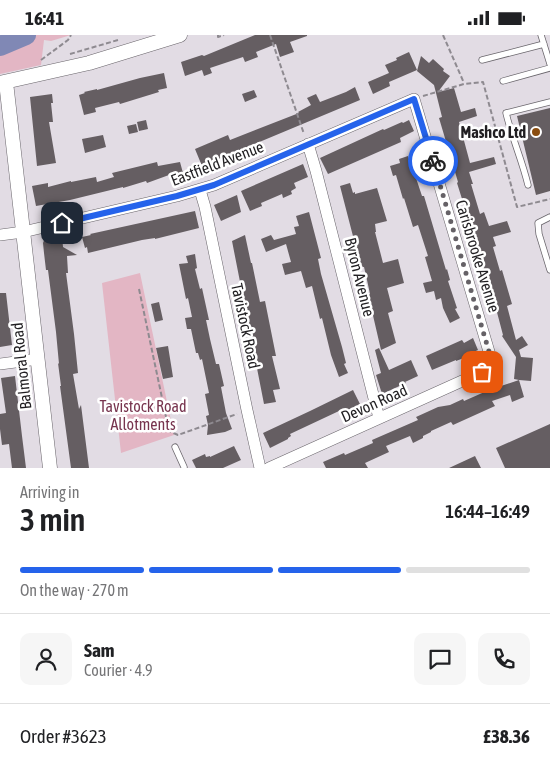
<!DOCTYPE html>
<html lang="en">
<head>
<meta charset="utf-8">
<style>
	:root { --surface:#fff; --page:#f6f6f6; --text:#202124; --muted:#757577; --line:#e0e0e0; --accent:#2563eb }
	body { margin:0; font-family:"Asap Condensed",sans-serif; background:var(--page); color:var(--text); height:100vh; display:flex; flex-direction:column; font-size:19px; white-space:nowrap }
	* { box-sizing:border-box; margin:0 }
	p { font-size:16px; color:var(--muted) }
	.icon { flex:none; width:28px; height:28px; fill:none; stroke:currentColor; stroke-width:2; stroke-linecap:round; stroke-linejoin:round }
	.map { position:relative; height:433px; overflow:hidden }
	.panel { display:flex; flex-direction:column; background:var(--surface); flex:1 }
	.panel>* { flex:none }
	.pin { position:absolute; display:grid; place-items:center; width:42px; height:42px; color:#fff; margin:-21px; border-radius:10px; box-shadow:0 2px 8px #0006 }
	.courier { position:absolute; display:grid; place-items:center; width:50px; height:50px; margin:-25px; border:4px solid #2563eb; border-radius:50%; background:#fff; color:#222; box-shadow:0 1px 6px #0007 }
	.head em { font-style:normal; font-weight:600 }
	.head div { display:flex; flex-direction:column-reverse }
	.head { display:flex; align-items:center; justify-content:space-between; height:85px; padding:0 20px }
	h1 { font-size:32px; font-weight:600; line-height:38px }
	.bar { display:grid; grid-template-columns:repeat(4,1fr); gap:8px 5px; align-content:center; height:60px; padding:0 20px }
	.bar i { height:6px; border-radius:4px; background:var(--line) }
	.bar .active { background:var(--accent) }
	.bar p { grid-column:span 4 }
	.line { display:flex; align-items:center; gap:12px; padding:0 20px; border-top:1px solid var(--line) }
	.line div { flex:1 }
	.round { display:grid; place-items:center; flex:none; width:52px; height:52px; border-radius:10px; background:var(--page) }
	.status { display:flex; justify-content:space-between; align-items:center; height:35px; padding:0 25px; background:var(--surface); direction:ltr }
	.status svg { height:14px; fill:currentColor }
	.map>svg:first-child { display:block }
</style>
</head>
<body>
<div class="status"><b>16:41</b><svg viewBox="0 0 49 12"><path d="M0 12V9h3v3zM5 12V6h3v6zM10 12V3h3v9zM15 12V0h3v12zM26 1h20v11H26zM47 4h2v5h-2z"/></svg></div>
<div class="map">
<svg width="550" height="433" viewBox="0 0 550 433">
	<rect width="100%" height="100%" fill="#e2dce4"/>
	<!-- green -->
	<path fill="#e3b6c4" d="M31,0H71L51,6L44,5L41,30L0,39V14Z
		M140,238L174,400L121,418L102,248Z"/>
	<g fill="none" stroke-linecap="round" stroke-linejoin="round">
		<!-- river -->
		<path stroke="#8088b5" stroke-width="20" d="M0,11L26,0"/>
	</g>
	<!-- building -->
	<path fill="#655e62" d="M255,0H307V1L290,7L294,17L280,22L276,9L256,17L258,22L245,27L243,22L210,33L212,38L204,41L202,35L185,41L181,27L202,20L204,21Z
		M409,17L417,35L389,47L390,51L373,59L368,47L389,38L385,30L397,25L396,23Z
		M421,21L429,28L433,24L444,34L443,36L450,41L438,57L454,53L461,77L475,73L477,81L459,87L470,128L494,122L496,129L469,137L473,149H471L480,179L484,177L489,191L507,186L511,197L493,202L496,211L493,212L500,236L502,235L512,269L507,271L516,305L522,301L528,310L519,315L521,322L533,323L531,346L519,345L524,362L512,367L510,360L492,366L495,371L453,390L451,387L431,396V397L423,401V403L413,408L410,401L386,411L389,417L365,428L368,433H326L323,427L344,418L345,420L373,408L372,405L418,385L416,382L438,372L450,370L463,364L464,366L489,355L519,345L514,344L516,322L502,301L503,300L494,266L457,148L458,147L439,83L442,82L434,50L417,36Z
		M164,38L167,53L158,55L159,57L120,69L119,67L95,73L96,77L84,80L79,60L85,58L84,57L97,54V55L140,43Z
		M355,52L360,65L202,131L195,114L228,100L230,105L299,78L298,77L311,70L307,63L316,59L320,67L346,57Z
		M254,55L257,62L245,67L242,59Z
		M52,59L53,68H51L53,87H49L56,128L37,131L30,62Z
		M550,73V156L536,160L517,81Z
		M146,85L148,94L139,96L137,87Z
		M409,85L414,96L400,103L401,107L328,139L320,123L383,94L384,95L402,87L403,88Z
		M136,89L138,97L129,99L127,91Z
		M103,100L106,112L85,118L82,104Z
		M408,121L412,135L413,134L422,161H424L446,235L447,234L450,245L448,246L457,273L455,274L460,283L450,288L443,273L441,263L436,265L434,256L426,258L423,248L432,246L425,222L428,221L418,190L413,192L404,163L403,164L396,140L393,141L390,131L400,128L399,124Z
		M157,127L158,131L180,127L183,138L170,141L169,140L147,148L146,146L123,153V152L70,165L36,171L32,151L48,148V152L71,146V147L96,142L97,147L114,142L112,138Z
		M303,129L308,142L294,148L296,153L291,156L292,159L283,163L282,159L261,168L262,171L250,176L241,156Z
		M350,148L353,158L355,157V159L377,153L387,186L375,189L376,197H375L383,228L398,224L404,248L387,253L393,276L388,278L396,308L381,315L368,259H370L367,245L364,232H361L340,151Z
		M237,160L241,177L221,186L214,170Z
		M195,176L199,193L155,204V203L142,205L88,218L87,212L85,213L82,202L91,200L90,199Z
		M309,177L321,223L318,224L321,239L342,312L346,328L344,329L348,338L339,342L331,320L322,283L320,284L312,251L306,253L301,236L285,240L282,229L291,227L286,209L266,217L261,204L271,200L274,205L296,199L294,192L299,191L296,181Z
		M245,200L251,228H252L260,267L265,266L276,321H272L280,354L273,355L276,367L264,369L232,206Z
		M62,201L63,212L77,220L67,221L68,238H66L74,299L78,338L73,339L79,374L81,370L89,433H71L60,351H61L58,328L59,329L56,297L48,235H46L44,218L43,208L45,203Z
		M195,219L197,233L195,234L200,254L202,253L209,285H206L210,304L216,329H219L224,351L221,352L226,378L232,394L225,397L207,400L208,390L206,381L209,380L205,359L209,358L202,324L200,325L198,318H196L191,294H187L185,283L192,282L188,263L186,264L179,229L188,228L186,221Z
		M0,258H6L12,310L0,312Z
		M159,267L163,285L155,287L151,269Z
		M473,303L478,315L469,319V321L456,326V325L432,335L426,321L462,305L464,308Z
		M168,311L173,342L163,344L156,313Z
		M379,313L389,335L411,325L418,341L405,347L406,348L382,359L376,340L381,338L375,315Z
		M15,341L22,401L26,433H12L9,409L2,410L0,394V379L6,378L1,343Z
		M353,355L360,369L340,379L339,376L290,399L291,401L288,403V404L270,413L263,398L310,376Z
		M550,389V433H505L496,413Z
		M234,411L241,425L223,433H196L192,425L205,419L206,422L210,421V422Z
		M475,421L481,433H449Z"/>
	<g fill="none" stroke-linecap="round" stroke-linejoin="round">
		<!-- service casing -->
		<g stroke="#69656b" stroke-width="7">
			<path id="service" d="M541,0L550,29
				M482,25L544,9
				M503,46L550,33
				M528,150C522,125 512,103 506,78L550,67
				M550,182L538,188L539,199L550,235
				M175,412L184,432"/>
		</g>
		<!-- minor casing -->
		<g stroke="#69656b" stroke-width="12">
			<path id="minor" d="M308,109L316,136L379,383
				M200,155L205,172L247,375L260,433
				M0,200L23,197L177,161L214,150L414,64L490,320L491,331L482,337L269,433
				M0,329L38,324"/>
		</g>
		<!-- tertiary casing -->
		<g stroke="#69656b" stroke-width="15">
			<path id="tertiary" d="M6,47L50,433
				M0,48L89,28L180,0"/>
		</g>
		<!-- path -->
		<path stroke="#8e8a90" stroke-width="2" stroke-dasharray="5 2.5" stroke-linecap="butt" d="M218,0V2L224,0
			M270,0L304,99
			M443,0L464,48
			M70,19L118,5
			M41,25L68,5L71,0
			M423,61L464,49L483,47L517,172L550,164
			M139,254L169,396L178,400L237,379"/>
		<!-- service -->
		<use href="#service" stroke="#fff" stroke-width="5.5"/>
		<!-- minor -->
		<use href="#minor" stroke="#fff" stroke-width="11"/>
		<!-- tertiary -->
		<use href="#tertiary" stroke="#fff" stroke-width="14"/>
	</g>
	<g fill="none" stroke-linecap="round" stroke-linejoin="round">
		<!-- done -->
		<path stroke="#656166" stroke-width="5" stroke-dasharray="0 9" d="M433,126L490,320L491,331L482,337"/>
		<!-- route -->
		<path stroke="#2563eb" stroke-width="6" d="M62,188L177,161L214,150L414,64L433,126"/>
	</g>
	<!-- markers -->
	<circle fill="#8a4c0f" stroke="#fff" stroke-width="2" cx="536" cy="97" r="5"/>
	<g text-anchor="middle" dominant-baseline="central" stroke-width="5" stroke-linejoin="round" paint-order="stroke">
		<!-- poi labels -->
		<g font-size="16" font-weight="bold" fill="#211f22" stroke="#fff" text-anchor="end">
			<text x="526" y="97">Mashco Ltd</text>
		</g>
		<!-- street labels -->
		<g font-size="16" fill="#211f22" stroke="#fff">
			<text transform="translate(217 128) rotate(-21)">Eastfield Avenue</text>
			<text transform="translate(478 221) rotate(73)">Carisbrooke Avenue</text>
			<text transform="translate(360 242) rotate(76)">Byron Avenue</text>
			<text transform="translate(246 291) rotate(78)">Tavistock Road</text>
			<text transform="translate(21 331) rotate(-96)">Balmoral Road</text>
			<text transform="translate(374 368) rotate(-24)">Devon Road</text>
		</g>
		<!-- park labels -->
		<g font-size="16" fill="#77344e" stroke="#fff">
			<text x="143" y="371">Tavistock Road<tspan x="143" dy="18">Allotments</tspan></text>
		</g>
	</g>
</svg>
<div class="pin" style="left:482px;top:337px;background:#ea580c"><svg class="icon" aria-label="bag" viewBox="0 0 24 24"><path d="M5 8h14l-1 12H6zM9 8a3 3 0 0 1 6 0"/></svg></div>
<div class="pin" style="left:62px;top:188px;background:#1f2937"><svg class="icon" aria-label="home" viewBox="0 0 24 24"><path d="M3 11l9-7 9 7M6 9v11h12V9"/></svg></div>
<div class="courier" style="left:433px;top:126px"><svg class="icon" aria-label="bike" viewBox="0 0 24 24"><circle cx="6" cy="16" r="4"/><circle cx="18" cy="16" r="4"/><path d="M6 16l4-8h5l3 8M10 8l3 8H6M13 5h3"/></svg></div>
</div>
<section class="panel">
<div class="head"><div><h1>3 min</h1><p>Arriving in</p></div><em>16:44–16:49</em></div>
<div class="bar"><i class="active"></i><i class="active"></i><i class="active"></i><i></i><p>On the way · 270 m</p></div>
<div class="line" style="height:90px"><a class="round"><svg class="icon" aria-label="person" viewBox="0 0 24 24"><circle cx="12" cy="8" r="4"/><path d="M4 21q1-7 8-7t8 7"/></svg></a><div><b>Sam</b><p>Courier · 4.9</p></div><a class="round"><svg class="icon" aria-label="chat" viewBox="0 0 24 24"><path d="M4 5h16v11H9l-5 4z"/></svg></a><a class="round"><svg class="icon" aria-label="phone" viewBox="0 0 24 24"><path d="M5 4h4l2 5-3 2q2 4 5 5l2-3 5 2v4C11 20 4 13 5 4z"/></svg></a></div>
<div class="line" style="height:65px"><div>Order #3623</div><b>£38.36</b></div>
</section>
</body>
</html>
